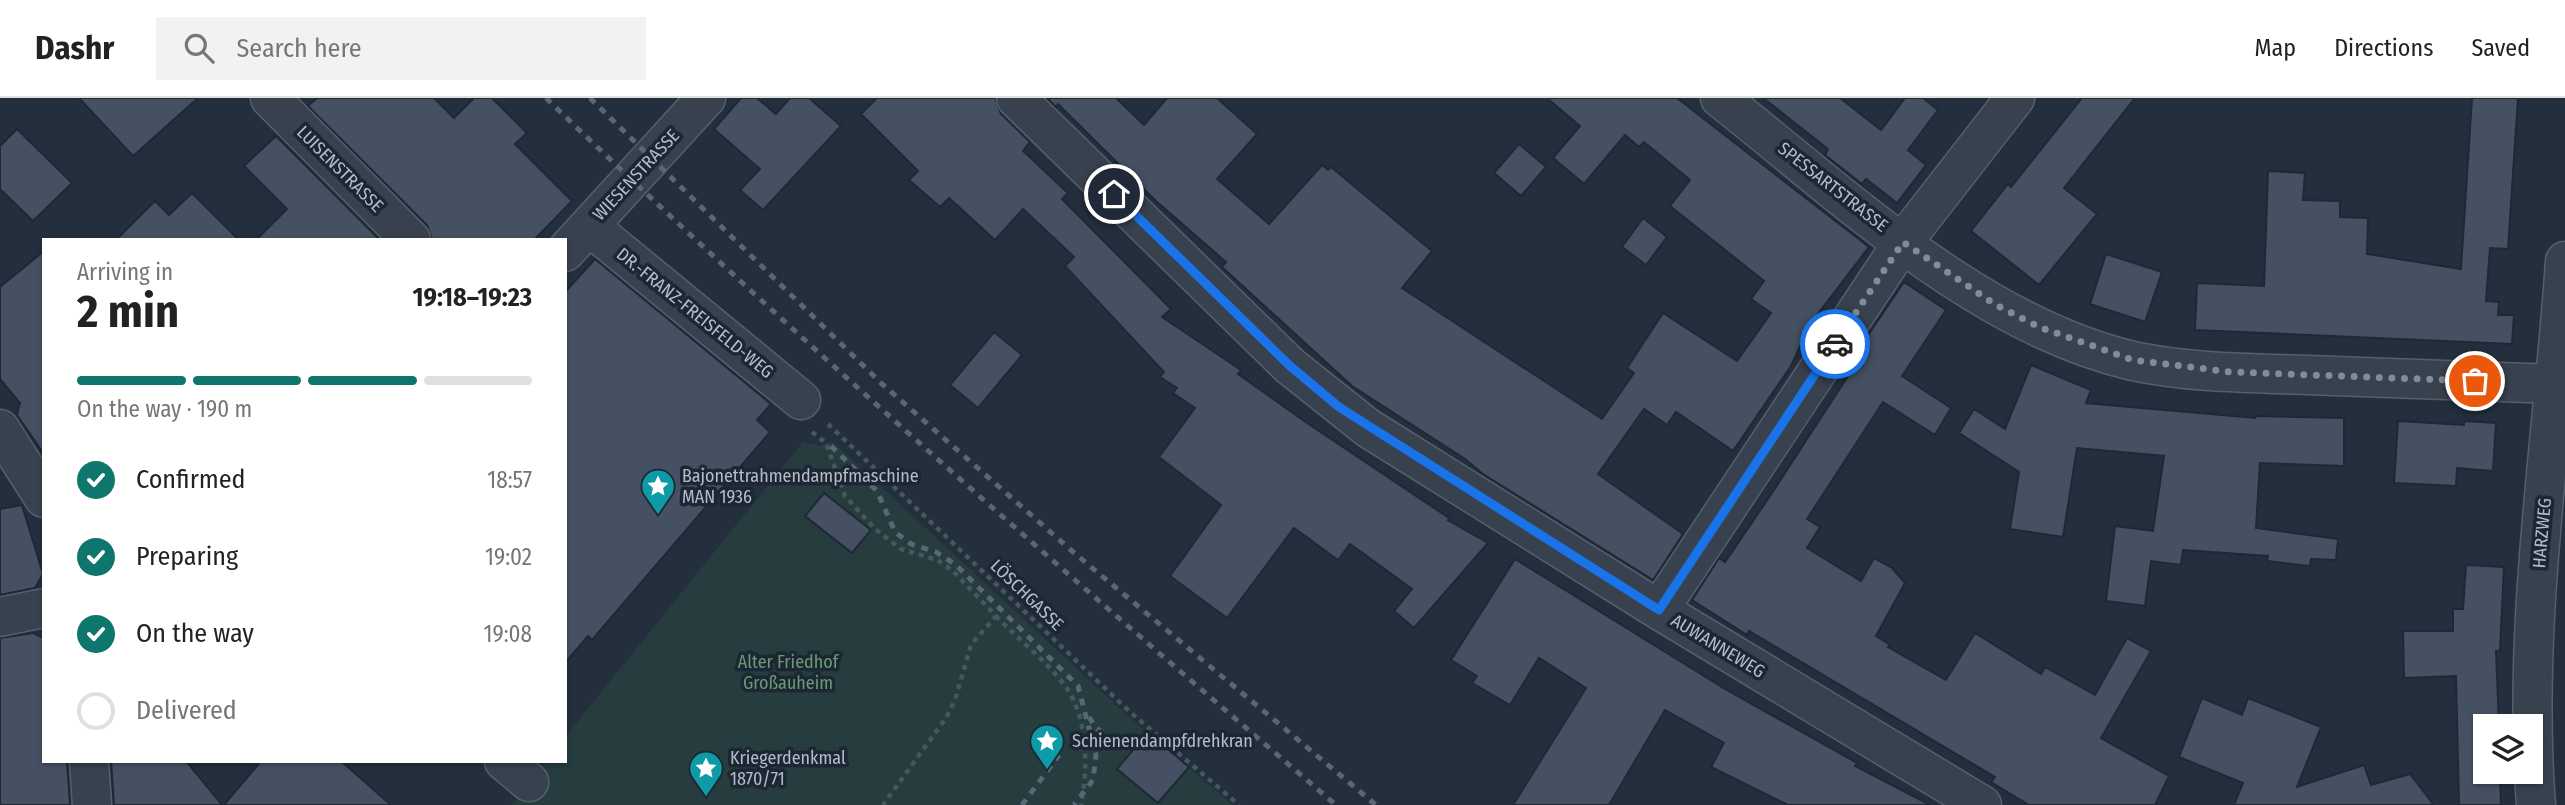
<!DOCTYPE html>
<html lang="en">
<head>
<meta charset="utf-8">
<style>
	:root { --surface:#fff; --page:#f2f2f2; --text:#222; --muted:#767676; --line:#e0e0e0; --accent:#0f766e }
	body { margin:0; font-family:"Fira Sans Condensed",sans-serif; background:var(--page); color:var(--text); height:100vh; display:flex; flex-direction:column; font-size:26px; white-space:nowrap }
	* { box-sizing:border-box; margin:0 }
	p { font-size:23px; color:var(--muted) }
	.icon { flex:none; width:38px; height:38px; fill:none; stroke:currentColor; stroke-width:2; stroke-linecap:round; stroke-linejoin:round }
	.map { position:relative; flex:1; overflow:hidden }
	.details { position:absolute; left:42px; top:140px; width:525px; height:525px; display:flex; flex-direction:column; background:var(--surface); border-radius:0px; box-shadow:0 2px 5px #0004 }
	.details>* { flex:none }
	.buttons { position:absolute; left:2473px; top:616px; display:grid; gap:14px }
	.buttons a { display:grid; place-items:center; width:70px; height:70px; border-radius:0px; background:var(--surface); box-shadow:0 2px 5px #0004; font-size:35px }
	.pin { position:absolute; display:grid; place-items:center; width:60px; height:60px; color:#fff; margin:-30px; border:4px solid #fff; border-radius:50%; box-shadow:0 2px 7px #0007 }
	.courier { position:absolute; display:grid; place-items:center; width:70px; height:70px; margin:-35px; border:5px solid #1a73e8; border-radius:50%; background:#fff; color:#222; box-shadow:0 2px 9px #0007 }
	.head em { font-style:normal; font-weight:700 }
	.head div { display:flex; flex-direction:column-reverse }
	.head { display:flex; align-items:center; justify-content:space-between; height:119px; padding:0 35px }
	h1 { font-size:46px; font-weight:700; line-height:52px }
	.bar { display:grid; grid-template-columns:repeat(4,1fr); gap:10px 7px; align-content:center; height:84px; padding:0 35px }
	.bar i { height:9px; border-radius:5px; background:var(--line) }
	.bar .selected { background:var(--accent) }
	.bar p { grid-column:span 4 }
	ol { padding:0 35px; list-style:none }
	li { display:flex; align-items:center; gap:21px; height:77px }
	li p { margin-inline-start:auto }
	li .icon { padding:7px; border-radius:50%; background:var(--accent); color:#fff; stroke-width:4 }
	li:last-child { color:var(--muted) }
	li i { width:38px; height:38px; border:4px solid var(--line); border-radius:50% }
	header { display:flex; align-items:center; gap:42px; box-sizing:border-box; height:98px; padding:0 35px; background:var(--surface); border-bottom:2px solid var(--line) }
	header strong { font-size:33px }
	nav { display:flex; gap:38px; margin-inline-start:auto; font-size:24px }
	.search { width:490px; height:63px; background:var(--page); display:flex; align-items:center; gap:18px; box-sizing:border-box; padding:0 24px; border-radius:0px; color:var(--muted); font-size:26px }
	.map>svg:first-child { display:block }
</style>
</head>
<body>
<header>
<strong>Dashr</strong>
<div class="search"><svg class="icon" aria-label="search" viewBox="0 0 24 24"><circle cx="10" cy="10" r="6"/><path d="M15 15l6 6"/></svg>Search here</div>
<nav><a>Map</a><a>Directions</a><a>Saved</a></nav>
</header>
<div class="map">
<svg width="2565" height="707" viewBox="0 0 2565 707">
	<rect width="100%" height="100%" fill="#242f3e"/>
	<!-- green -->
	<path fill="#263c3f" d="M832,343L1128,618L1233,707H511L546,663H565V639L803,344L820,348Z"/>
	<!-- building -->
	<path fill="#455162" stroke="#1f2835" stroke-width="2" d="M79,0H198L133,58Z
		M317,0H434L454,20L474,0H492L527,35L515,46L572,103L534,142H432L427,127L308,8Z
		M741,0H757L776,16L790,0H809L841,28L763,112L740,92L760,71L714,31Z
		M877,0H995L1001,16L1030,44L1023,53L1068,95L1062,101L1171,211L1162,219L1241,272L1238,276L1307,325L1449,420L1448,422L1488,445L1414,530L1394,513L1412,491L1350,446L1338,462L1294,430L1227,520L1170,478L1221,407L1159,359L1195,310L1173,295L1177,290L1160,279L1164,274L1065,168L1074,159L1023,111L995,142L949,100L940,109L909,82L918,73L861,16Z
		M1047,0H1116L1144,27L1167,0H1217L1257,36L1217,81L1269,126L1322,67L1328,72L1331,69L1432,153L1402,190L1602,321L1634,275L1627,270L1663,215L1737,263L1771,215L1751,201L1764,183L1670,108L1690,82L1644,44L1639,49L1625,37L1584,86L1553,60L1580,28L1547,0H1677L1869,149L1811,225L1791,268L1733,353L1676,314L1667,327L1644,311L1598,376L1683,436L1653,482L1483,376L1465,361L1352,288L1222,169L1226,164L1156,103L1058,6L1056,9Z
		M1763,0H1840L1881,32L1905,0H1923L1938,12L1908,52L1926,67L1897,105L1866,81L1862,86L1825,57L1828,51Z
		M2082,0H2135L2064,90L2097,116L2039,187L1971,133L2008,86L2011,89Z
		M2472,0H2518L2508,151L2490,150L2486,203L2499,204L2498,217H2514L2512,246L2195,232L2197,185L2264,188L2268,73L2305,75L2303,102L2340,103V119L2368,120L2367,156L2461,171Z
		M17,31L72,85L33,123L0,91V48Z
		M276,38L380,142H256L287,111L244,68Z
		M1519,46L1546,69L1521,98L1494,75Z
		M192,95L239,142H116L155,103L169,117Z
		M1643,120L1667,139L1646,167L1622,149Z
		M44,153V356L17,317L20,305L0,281V189Z
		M2106,156L2162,174L2145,224L2090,206Z
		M595,161L771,306L757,322L770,334L592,542L588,538L565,565V194Z
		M1904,184L1946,212L1902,278L1951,310L1935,337L1883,304L1807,421L1820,429L1807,450L1861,483L1874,460L1892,470L1905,485L1876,538L1890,547L1888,549L1946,582L1975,535L2041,576L2045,569L2095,597L2127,540L2151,553L2101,640L2169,678L2155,707H2029L1991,684L1995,679L1749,533L1747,537L1692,502L1719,460L1725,464L1770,398L1861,258L1856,255Z
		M994,234L1022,257L978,310L950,287Z
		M2031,267L2091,292L2086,305L2255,320V318L2344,320V368L2260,365L2256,430L2338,441L2336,462L2311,461L2310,468L2267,463L2268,458L2183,452L2181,467L2151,463L2145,508L2106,503L2115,428L2153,433L2164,358L2077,350L2063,439L2010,431L2019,374L1959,335L1974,311L2005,331Z
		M2398,323L2464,327V323L2496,325L2493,373L2457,370L2456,388L2394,385Z
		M824,395L871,432L852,455L805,418Z
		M22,407L43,476L35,490L0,497V411Z
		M1515,461L1725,591L1857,665L1855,668L1930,707H1788L1711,669L1724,645L1665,612L1609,707H1513L1586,590L1539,560L1510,607L1472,585L1477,578L1451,562Z
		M2466,467L2504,469L2500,553H2496L2499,628H2485V674H2500L2501,707H2459L2456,578L2404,580L2403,533H2453V511H2463Z
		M33,535L44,540V663H67L70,707H0V540Z
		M2202,600L2242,617L2248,600L2321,629L2297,689L2364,667L2371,687L2410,676L2434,707H2234L2243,685L2179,659Z
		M1148,634L1189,669L1158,705L1117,671Z
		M111,663H186L222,707H114Z
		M261,663H341L391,707H224Z"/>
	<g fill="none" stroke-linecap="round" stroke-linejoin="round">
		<!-- minor casing -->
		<g stroke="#565f6c" stroke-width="41">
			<path id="minor" d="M270,0L411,142
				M1016,0L1290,268L1368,330L1659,512L1982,707
				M1720,0C1842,96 1978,227 2133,263C2189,275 2250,275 2307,277C2390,280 2473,283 2557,286
				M589,128L801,302
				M565,154L706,0
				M0,331L44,400
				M1659,512L1903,144L2015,0
				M0,519L44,510
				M89,663L92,707
				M504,663L529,684
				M2536,707C2522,526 2553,343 2565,163"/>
		</g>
		<!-- path -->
		<path stroke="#44595c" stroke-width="4.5" stroke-dasharray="5 5" stroke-linecap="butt" d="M828,326L1130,614L1239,707
			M812,334L826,345L845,398L875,431L901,451L937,462L952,472L996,518L971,547L955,602L946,620L883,707
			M996,518C1016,539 1053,569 1068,592C1088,624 1088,671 1081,707"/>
		<!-- minor -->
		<use href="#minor" stroke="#38414e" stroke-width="38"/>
		<!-- rail -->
		<path stroke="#5a6575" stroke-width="5" stroke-dasharray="7 7" stroke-linecap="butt" d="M546,0C801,246 1067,477 1336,707
			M590,0L881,285L1072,453L1376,707
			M831,348L877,393L895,434L911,446L936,454L956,467L1078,588L1096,657L1093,682L1074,707
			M1089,619L1096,630L1131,655
			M1022,707L1059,657"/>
	</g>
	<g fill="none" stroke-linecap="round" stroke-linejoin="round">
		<!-- done -->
		<path stroke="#828b98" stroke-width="7" stroke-dasharray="0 12.6" d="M1835,246L1903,144L1996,207L2039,229L2133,262L2231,274L2475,283"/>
		<!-- route -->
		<path stroke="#1a73e8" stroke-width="9" d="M1114,96L1290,268L1339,309L1659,512L1835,246"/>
	</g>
	<!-- icons -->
	<defs>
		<g id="sight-pin" transform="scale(1.75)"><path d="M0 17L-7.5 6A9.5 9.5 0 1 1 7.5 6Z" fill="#0f9aa8" stroke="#1d2633"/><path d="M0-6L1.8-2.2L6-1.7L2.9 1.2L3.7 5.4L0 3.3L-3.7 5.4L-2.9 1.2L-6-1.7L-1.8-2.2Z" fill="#fff"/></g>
	</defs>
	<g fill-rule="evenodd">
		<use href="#sight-pin" x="658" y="388"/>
		<use href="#sight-pin" x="1047" y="643"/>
		<use href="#sight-pin" x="706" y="670"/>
	</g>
	<g text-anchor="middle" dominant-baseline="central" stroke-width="7" stroke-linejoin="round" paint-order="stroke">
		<!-- street labels -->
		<g font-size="18" fill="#b4bcc9" stroke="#1d2633">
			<text transform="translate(340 71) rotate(45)">LUISENSTRASSE</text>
			<text transform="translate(636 77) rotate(-47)">WIESENSTRASSE</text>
			<text transform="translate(1833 89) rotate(38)">SPESSARTSTRASSE</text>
			<text transform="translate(695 215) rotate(39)">DR.-FRANZ-FREISFELD-WEG</text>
			<text transform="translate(2542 435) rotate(-85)">HARZWEG</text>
			<text transform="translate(1027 497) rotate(44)">LÖSCHGASSE</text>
			<text transform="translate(1718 548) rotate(31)">AUWANNEWEG</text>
		</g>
		<!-- poi labels -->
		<g font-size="18" fill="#b4bcc9" stroke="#1d2633" text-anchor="start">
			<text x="682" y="378">Bajonettrahmendampfmaschine<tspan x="682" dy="21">MAN 1936</tspan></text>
			<text x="1072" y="643">Schienendampfdrehkran</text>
			<text x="730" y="660">Kriegerdenkmal<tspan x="730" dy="21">1870/71</tspan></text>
		</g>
		<!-- park labels -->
		<g font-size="18" fill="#6b9a76" stroke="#1d2633">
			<text x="788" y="564">Alter Friedhof<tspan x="788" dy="21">Großauheim</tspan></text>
		</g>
	</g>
</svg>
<div class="buttons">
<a><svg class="icon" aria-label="layers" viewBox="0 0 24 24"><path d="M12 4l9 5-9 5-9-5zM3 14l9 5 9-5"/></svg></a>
</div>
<div class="pin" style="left:2475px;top:283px;background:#ea580c"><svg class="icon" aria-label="bag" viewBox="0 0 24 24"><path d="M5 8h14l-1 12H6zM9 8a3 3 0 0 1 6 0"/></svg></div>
<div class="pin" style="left:1114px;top:96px;background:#1f2937"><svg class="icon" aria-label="home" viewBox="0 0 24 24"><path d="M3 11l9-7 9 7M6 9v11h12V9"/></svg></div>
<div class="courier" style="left:1835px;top:246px"><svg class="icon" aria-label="car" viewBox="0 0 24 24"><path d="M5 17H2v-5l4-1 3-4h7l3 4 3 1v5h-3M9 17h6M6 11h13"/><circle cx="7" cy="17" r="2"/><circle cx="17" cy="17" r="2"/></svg></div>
<section class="details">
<div class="head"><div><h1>2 min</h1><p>Arriving in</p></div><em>19:18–19:23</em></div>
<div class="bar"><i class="selected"></i><i class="selected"></i><i class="selected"></i><i></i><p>On the way · 190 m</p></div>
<ol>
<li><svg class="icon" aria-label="check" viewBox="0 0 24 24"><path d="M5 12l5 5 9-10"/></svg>Confirmed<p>18:57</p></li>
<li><svg class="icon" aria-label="check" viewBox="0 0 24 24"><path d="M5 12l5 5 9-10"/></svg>Preparing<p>19:02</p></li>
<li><svg class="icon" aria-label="check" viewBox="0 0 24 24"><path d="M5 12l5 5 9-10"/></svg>On the way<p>19:08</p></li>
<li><i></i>Delivered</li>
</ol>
</section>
</div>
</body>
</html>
